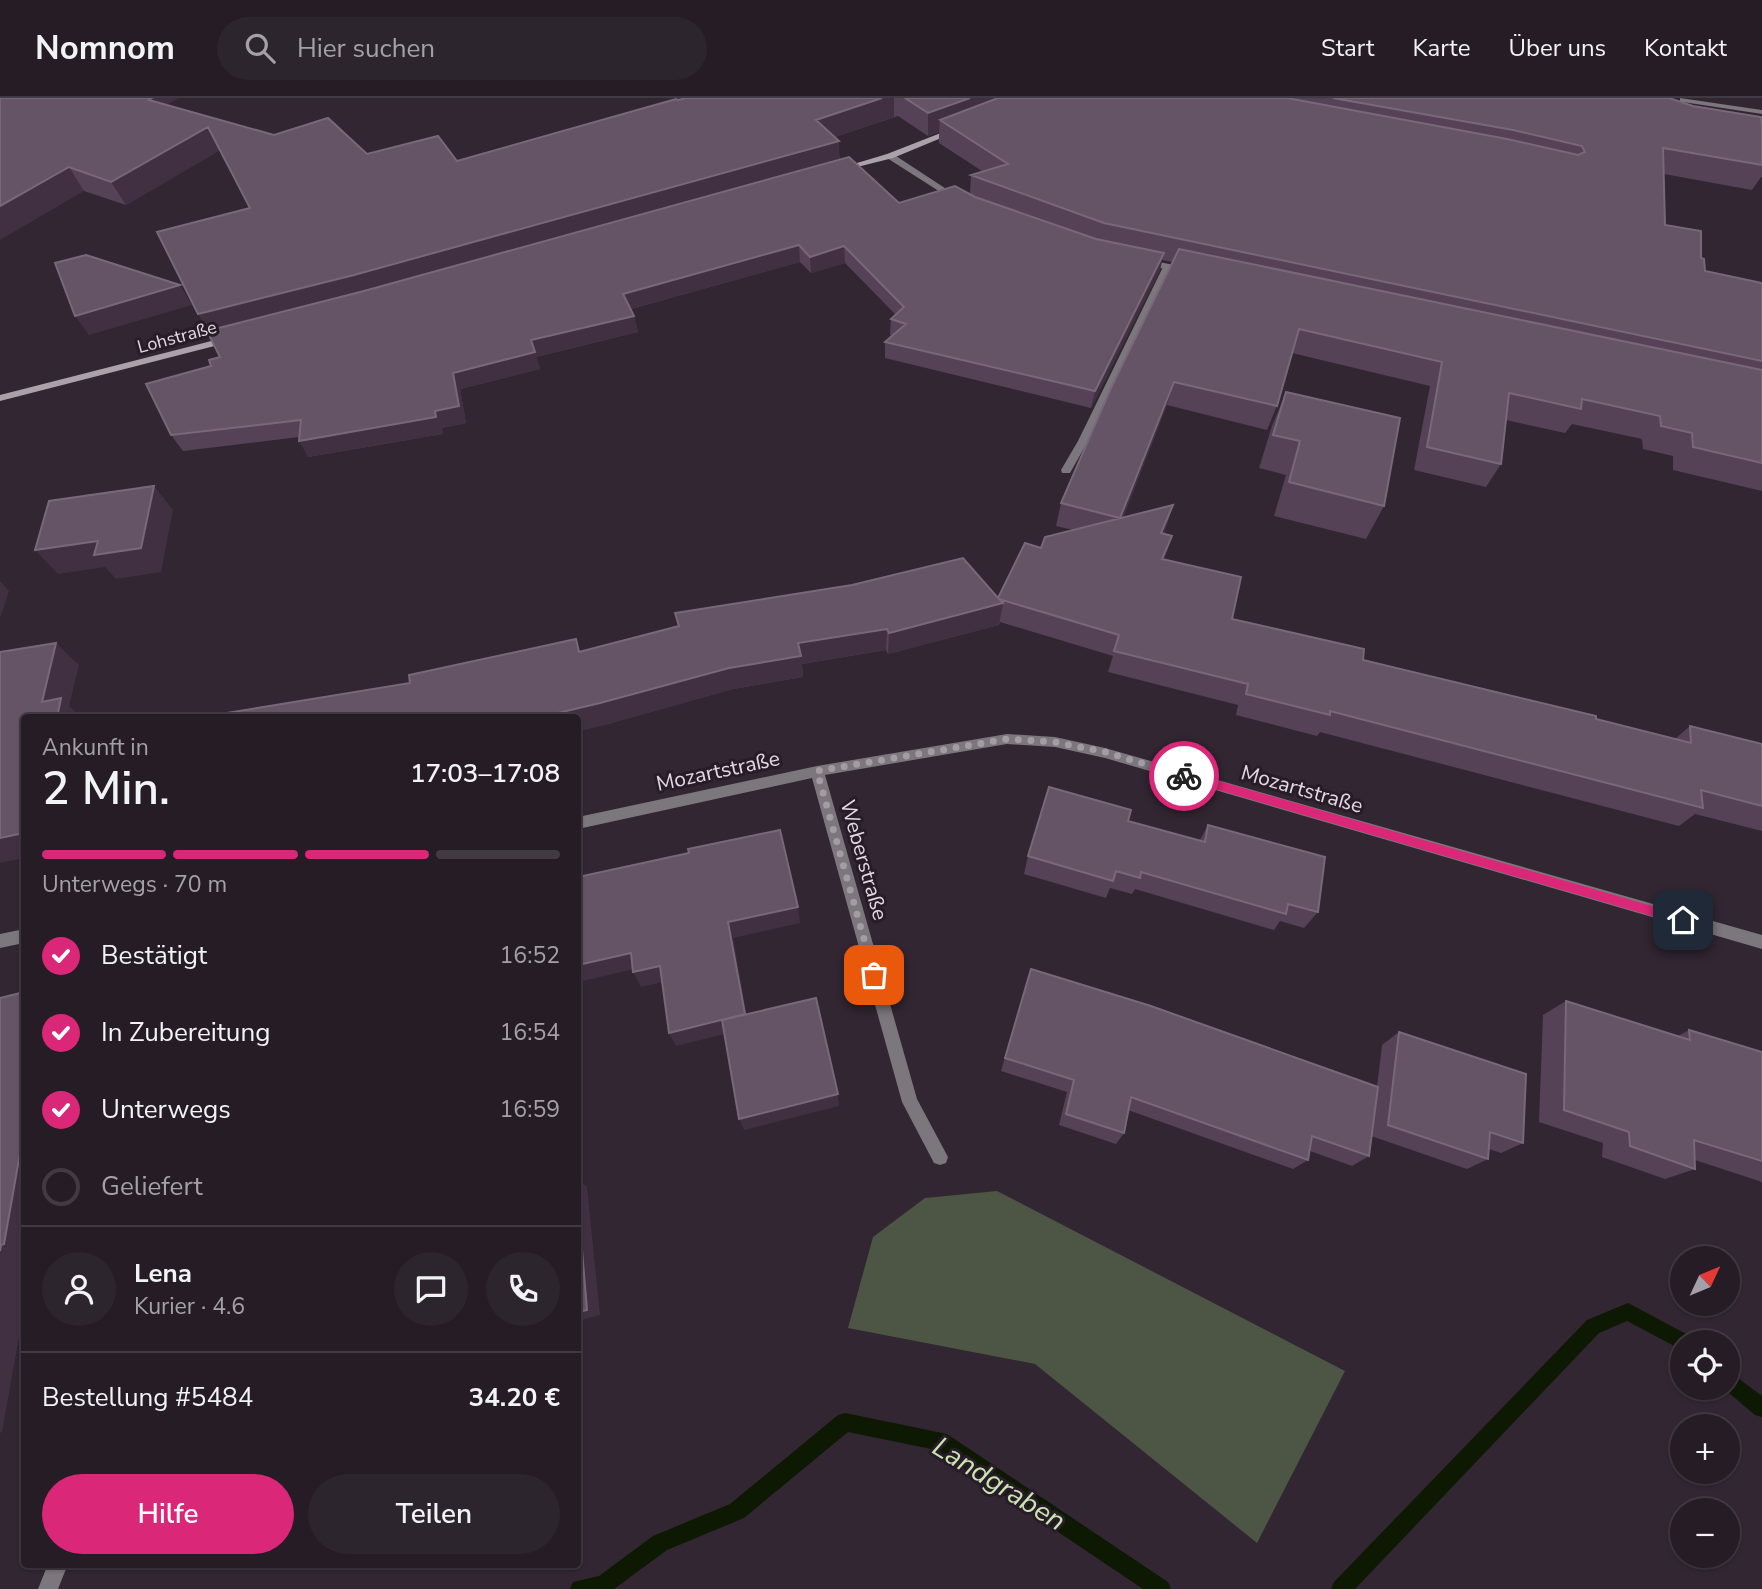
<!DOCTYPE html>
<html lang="de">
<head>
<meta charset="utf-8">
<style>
	:root { --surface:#251c26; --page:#2d252e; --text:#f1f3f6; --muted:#a3a1a7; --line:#423a43; --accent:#db2777 }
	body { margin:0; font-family:"Nunito Sans",sans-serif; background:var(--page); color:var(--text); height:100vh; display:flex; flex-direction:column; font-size:26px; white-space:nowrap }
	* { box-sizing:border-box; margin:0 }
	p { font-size:23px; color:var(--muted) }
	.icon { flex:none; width:38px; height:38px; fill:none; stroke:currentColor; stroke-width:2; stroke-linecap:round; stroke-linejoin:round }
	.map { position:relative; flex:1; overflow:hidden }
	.drawer { position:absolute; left:21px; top:616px; width:560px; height:854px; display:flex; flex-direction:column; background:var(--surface); border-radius:7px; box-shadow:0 2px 5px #0004,0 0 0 2px var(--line) }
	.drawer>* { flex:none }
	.needle { width:46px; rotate:46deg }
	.buttons { position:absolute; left:1670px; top:1148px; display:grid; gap:14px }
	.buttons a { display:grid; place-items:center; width:70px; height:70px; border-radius:50%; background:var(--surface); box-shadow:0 2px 5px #0004,0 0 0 2px var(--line); font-size:35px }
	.pin { position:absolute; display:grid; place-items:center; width:60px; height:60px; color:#fff; margin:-30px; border-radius:14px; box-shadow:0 4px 10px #0006 }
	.courier { position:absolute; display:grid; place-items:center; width:70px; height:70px; margin:-35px; border:5px solid #db2777; border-radius:50%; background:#fff; color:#222; box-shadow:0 2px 9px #0007 }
	.headline em { font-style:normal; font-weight:600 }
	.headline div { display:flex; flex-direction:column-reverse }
	.headline { display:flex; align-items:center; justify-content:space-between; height:119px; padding:0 21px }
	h1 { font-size:46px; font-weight:600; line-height:52px }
	.bar { display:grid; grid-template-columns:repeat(4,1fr); gap:10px 7px; align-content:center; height:84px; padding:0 21px }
	.bar i { height:9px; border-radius:5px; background:var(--line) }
	.bar .active { background:var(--accent) }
	.bar p { grid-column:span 4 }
	.line { display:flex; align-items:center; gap:18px; padding:0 21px; border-top:2px solid var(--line) }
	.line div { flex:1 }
	.round { display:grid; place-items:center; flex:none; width:74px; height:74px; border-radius:37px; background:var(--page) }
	ol { padding:0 21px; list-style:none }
	li { display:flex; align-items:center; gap:21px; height:77px }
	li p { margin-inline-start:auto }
	li .icon { padding:7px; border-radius:50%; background:var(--accent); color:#fff; stroke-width:4 }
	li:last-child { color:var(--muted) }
	li i { width:38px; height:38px; border:4px solid var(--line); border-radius:50% }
	.action { display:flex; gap:14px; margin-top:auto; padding:14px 21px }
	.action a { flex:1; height:80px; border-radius:42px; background:var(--accent); color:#fff; font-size:28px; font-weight:600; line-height:80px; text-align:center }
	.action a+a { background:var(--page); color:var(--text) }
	header { display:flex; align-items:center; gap:42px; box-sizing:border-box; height:98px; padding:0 35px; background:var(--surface); border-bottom:2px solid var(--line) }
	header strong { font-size:33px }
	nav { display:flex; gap:38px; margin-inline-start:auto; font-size:24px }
	.search { width:490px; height:63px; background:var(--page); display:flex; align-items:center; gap:18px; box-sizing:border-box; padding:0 24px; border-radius:38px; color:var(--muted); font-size:26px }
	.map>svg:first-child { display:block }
</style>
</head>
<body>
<header>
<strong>Nomnom</strong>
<div class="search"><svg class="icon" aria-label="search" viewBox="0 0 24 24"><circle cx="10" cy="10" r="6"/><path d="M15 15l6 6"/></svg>Hier suchen</div>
<nav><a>Start</a><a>Karte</a><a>Über uns</a><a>Kontakt</a></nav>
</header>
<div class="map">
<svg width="1762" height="1491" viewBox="0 0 1762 1491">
	<rect width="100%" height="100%" fill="#312632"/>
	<!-- green -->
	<path fill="#4d5545" d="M997,1093L1345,1273L1257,1445L1035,1266L848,1230L873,1139L925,1100Z"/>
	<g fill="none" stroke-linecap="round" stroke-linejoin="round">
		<!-- stream -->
		<path fill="#0e1903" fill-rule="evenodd" d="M1628,1205L1690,1238L1693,1244H1682V1252L1627,1223L1599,1235L1355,1491H1331L1334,1484L1587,1222Z
			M1727,1272L1762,1298V1319L1755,1317L1723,1290H1727Z
			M845,1315L947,1336L1168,1484L1171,1491H1143L936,1352L848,1334L744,1420L667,1452L614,1491H570L573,1484L599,1478L653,1438L730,1406L838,1317Z"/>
		<!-- lane -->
		<path fill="#7c767d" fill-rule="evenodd" d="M1168,166L1173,169L1088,343L1070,375H1062L1061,372L1078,343L1163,169Z"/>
		<!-- street -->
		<path fill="#7c767d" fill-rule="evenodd" d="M1680,0L1762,12V16L1683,4H1680Z
			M887,56H893L963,102L956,104L887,60Z
			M1144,161L1189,170L1194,173L1189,176L1141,166L1139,164Z
			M1007,636L1055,639L1105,650L1762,837V851L1105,660L1055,649L1007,646L825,677L917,1001L948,1059L946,1065L940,1067L934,1065L902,1004L812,680L578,731V719L817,668Z
			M24,831V845L0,850V836Z
			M48,1466H68L58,1491H38Z"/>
		<!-- secondary -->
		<path fill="#aba1ab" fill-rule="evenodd" d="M951,31L958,33L893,60L841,73L837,71L887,56Z
			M231,238L234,239V243L0,303V297Z"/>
	</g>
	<!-- wall -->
	<path fill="#564257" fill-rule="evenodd" d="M0,0L166,7L274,37L367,56L457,63L686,0H1669L1693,8L1761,21L1762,20V79H1761L1752,92L1664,76L1665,127L1701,160L1705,173L1762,185V393L1673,372V358L1643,351L1642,341L1572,326L1565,335L1506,322L1501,366L1486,389L1414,372L1430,288L1292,255L1277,308L1267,332L1167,307L1123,420L1173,407L1164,436V462L1232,521L1363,562L1675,641L1690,628L1762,646V733L1695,716L1679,728L1320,634L1317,638L1236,617L1238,607L1108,574L1113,558L1000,524L999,527L888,556L886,552L802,566L803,579L733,591L608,626L578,633V620L410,585L581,554L678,528L675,515L998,500L1041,450L1073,432L1056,428L1061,405L1173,164L1162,162L1160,172L1091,310L885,260V244L892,238L890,237L891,221L895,216L845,165L811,175L800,164L631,211L634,218L638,234L536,259L540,271L460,291L466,325L442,330L443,336L308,359L299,339L183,353L171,337L211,268L220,259L208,233L250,110L220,52L126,107L84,93ZM898,18L928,38L939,34V45L982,73L971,77L970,96L899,105L840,61L835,39Z
		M1286,294L1384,408L1366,441L1274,418L1286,377L1259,370L1272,328Z
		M1128,723L1200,742L1208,727L1318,814L1304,830L1280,823L1274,832L1135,791L1132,796L1110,790L1106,800L1024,776L1028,758Z
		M1031,871L1377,989L1382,947L1399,934L1523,1045L1501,1055L1489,1051L1488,1061L1467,1071L1371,1038L1369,1058L1352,1068L1310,1053L1308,1062L1293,1071L1128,1012L1124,1035L1116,1046L1059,1027L1067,994L1001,973Z
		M1566,903L1678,938L1689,932L1762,954V1084L1695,1062V1071L1665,1081L1602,1059L1603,1045L1539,1024L1543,917Z"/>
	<!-- shaded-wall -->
	<path fill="#413042" d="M138,0H179L159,11Z
		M882,0H894V19L817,45L816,22Z
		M970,0H1029L940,22L939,34L928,38V15Z
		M208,29L220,52L126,107L111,84Z
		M839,43L840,67L212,240L198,216Z
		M69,69L84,93L0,142V108Z
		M799,147L800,164L626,212L623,196Z
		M844,148L845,165L811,175L810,159Z
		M1164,155L1160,172L1091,310L1095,293Z
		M180,187L192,207L89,237L75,218Z
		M634,218L638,234L536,259L540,271L460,291L466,325L442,330L443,336L308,359L299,343L435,313L453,275L531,242Z
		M1174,284L1167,307L1114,443L1120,420Z
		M154,388L173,412L161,474L116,481L105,469L58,476L35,452L98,443Z
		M1173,407L1166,430L1154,457L1161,435Z
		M1172,438L1165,460L1154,484L1162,461Z
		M0,483L9,493L0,520Z
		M1003,505L999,527L888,556L889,535Z
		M887,531L886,552L802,566L803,579L733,591L608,626L578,633V620H537L798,545Z
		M56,545L79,567L69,608L82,620H57L42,604Z
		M24,735V760L0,765V740Z
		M798,809L800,825L733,840L749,930L676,948L669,935L728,824Z
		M631,855L639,870L578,884V867Z
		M660,868L667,883L641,889L633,874Z
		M838,996L839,1008L744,1032L739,1021Z
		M24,1033V1211L2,1334L0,1335V1153Z
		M578,1081L587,1089L600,1217L578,1223Z"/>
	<!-- building -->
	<path fill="#655366" stroke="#78687a" stroke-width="2" d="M0,0H152L149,2L274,37L328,20L367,56L438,38L457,63L676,1L678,2L686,0H882L816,22L839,43L354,177L198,216L157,134L250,110L208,29L111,84L69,69L0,108Z
		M905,0H970L928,15Z
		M998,0H1287L1507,41L1578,57L1585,54L1582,48L1513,32L1333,0H1669L1693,8L1761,19L1762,28V67L1663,50L1665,127L1701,133V160L1704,161L1705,173L1762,185V263L1104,125L971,77L1008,66L940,22Z
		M849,59L899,105L955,88L975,99L1096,141L1164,155L1095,293L885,244L906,226L891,221L904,209L844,148L810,159L799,147L623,196L634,218L531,242L535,254L453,275L459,308L435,313L436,319L299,343L301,322L171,337L146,286L211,268L209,262L220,259L207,233L364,193Z
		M1179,151L1762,272V365L1693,349L1692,335L1661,328L1660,318L1582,301L1581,311L1509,295L1501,366L1427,349L1442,264L1299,231L1277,308L1174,284L1120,420L1061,405L1111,290Z
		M86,157L180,187L75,218L55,165Z
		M1286,294L1400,320L1384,408L1289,384L1300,343L1273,337Z
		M154,388L141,450L94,457L98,443L35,452L49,403Z
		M1173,407L1161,435L1172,438L1162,461L1241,479L1232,521L1364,551L1363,562L1596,618V621L1691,645L1690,628L1762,646V708L1701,692L1703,710L1330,613V617L1246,596L1248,586L1114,553L1119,537L999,501L1003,505L889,535L887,531L798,545L801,558L729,570L600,605L537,620H196L410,585L409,577L576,541L579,554L679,528L675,515L852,487L963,460L998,500L1025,445L1041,450L1045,439Z
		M56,545L42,604L61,600L57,620H24V735L0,740V554Z
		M1049,689L1131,712L1128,723L1205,744L1208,727L1325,759L1318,814L1288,806L1286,816L1141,774L1140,780L1116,773L1113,783L1028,758Z
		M780,732L798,809L728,824L745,916L669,935L660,868L633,874L631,855L578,867V779L689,755L688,751Z
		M1031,871L1151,908L1378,989L1369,1058L1312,1038L1308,1062L1131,999L1124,1035L1066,1016L1074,982L1005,960Z
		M24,894V1033L4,1146L1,1147L0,1153V900Z
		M816,900L838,996L739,1021L722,922Z
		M1566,903L1690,942L1689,932L1762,954V1063L1694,1042L1695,1071L1630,1048L1629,1034L1564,1012Z
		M1399,934L1526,976L1523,1045L1490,1034L1488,1061L1388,1027Z
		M578,1103L587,1212L578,1214Z"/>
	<!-- route -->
	<path fill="#db2777" d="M1184,673L1683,817L1689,822L1683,827L1184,682L1179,678Z"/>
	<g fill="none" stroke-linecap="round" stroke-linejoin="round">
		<!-- done -->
		<path stroke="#a49ba4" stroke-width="7" stroke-dasharray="0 12.6" d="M874,877L817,673L1007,641L1055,644L1105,654L1184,678"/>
	</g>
	<g text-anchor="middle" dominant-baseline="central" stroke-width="6" stroke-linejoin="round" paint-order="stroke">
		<!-- far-street labels -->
		<g font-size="18" fill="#e2dae2" stroke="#271c28">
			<text transform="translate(177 239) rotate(-15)">Lohstraße</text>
		</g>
		<!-- street labels -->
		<g font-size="21" fill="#e2dae2" stroke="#271c28">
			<text transform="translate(718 673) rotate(-12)">Mozartstraße</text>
			<text transform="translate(1302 691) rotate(16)">Mozartstraße</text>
			<text transform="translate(864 762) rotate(74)">Weberstraße</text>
		</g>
		<!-- near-water labels -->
		<g font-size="28" font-style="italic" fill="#cae5b1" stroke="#271c28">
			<text transform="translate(999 1386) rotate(32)">Landgraben</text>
		</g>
	</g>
</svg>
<div class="buttons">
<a><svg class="needle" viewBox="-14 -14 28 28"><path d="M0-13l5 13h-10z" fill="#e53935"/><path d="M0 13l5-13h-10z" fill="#a3a1a7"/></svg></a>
<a><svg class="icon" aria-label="locate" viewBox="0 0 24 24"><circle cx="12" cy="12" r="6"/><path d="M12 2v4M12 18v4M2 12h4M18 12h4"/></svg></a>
<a>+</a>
<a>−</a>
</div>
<div class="pin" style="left:874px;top:877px;background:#ea580c"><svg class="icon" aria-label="bag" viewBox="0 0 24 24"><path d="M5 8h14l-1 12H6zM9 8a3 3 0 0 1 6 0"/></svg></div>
<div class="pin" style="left:1683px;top:822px;background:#1f2937"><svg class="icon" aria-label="home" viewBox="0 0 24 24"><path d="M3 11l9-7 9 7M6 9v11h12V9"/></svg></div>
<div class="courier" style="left:1184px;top:678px"><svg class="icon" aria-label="bike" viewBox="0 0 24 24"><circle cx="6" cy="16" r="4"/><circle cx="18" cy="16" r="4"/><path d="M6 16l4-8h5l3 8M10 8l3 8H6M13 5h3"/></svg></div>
<section class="drawer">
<div class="headline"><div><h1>2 Min.</h1><p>Ankunft in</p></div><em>17:03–17:08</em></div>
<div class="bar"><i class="active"></i><i class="active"></i><i class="active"></i><i></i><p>Unterwegs · 70 m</p></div>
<ol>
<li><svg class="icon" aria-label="check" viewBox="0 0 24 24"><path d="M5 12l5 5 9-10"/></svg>Bestätigt<p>16:52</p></li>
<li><svg class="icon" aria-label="check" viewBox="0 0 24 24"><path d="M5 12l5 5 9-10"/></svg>In Zubereitung<p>16:54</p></li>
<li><svg class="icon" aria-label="check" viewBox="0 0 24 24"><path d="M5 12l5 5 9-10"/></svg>Unterwegs<p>16:59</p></li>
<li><i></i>Geliefert</li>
</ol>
<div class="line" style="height:126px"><a class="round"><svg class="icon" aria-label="person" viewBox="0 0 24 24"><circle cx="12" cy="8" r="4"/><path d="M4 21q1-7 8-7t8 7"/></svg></a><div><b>Lena</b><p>Kurier · 4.6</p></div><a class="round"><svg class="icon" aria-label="chat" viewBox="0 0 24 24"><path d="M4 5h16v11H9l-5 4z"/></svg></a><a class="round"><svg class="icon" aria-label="phone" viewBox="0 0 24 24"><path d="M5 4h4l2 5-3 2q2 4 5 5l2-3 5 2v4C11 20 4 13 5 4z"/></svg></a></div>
<div class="line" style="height:91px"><div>Bestellung #5484</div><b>34.20 €</b></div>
<div class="action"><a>Hilfe</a><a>Teilen</a></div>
</section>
</div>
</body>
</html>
